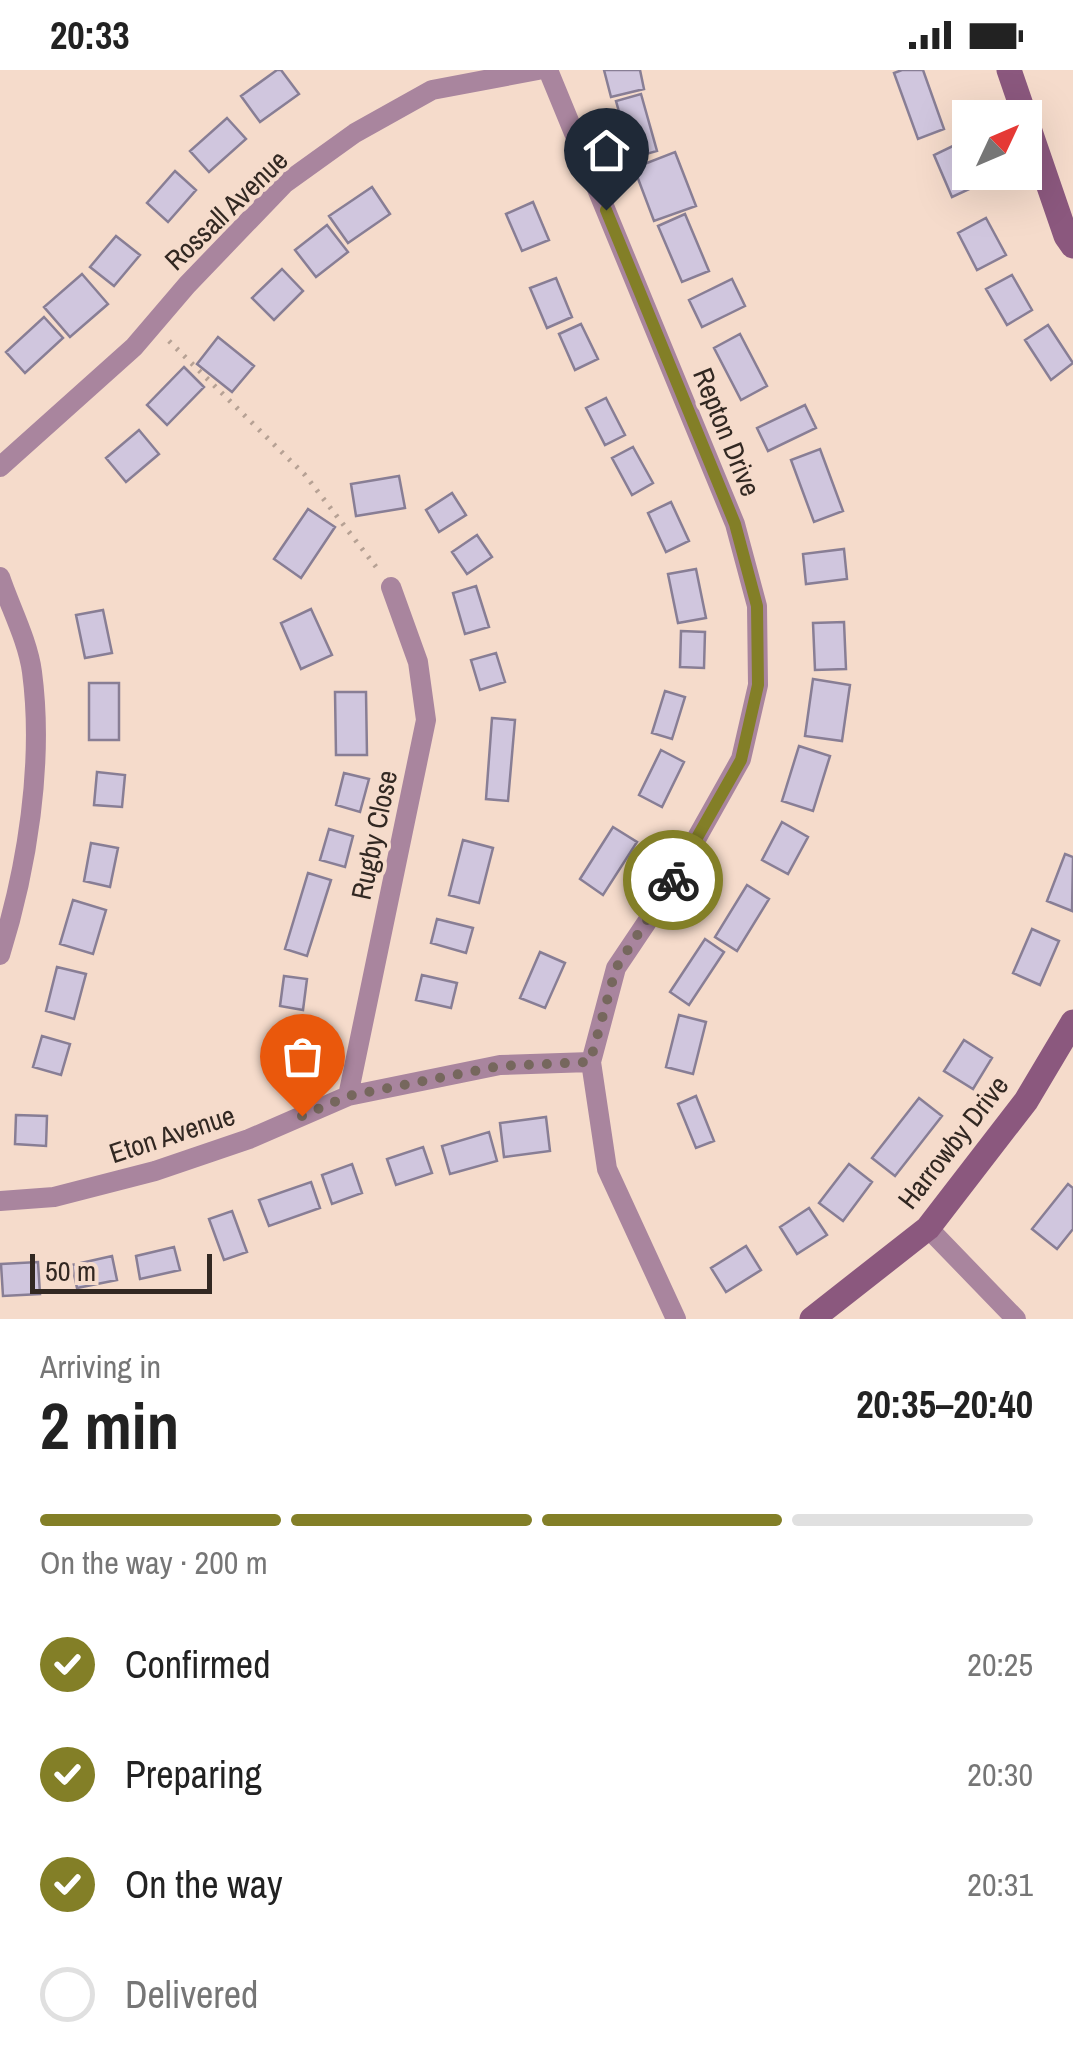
<!DOCTYPE html>
<html lang="en">
<head>
<meta charset="utf-8">
<style>
	:root { --surface:#fff; --page:#f6f6f6; --text:#222; --muted:#767676; --line:#e0e0e0; --accent:#837f27 }
	body { margin:0; font-family:"Archivo Narrow",sans-serif; background:var(--page); color:var(--text); height:100vh; display:flex; flex-direction:column; font-size:38px; white-space:nowrap }
	* { box-sizing:border-box; margin:0 }
	p { font-size:32px; color:var(--muted) }
	.icon { flex:none; width:55px; height:55px; fill:none; stroke:currentColor; stroke-width:2; stroke-linecap:round; stroke-linejoin:round }
	.map { position:relative; height:1249px; overflow:hidden }
	.sheet { display:flex; flex-direction:column; background:var(--surface); flex:1 }
	.sheet>* { flex:none }
	.needle { width:65px; rotate:46deg }
	.controls { position:absolute; left:952px; top:30px; display:grid; gap:20px }
	.controls a { display:grid; place-items:center; width:90px; height:90px; border-radius:0px; background:var(--surface); box-shadow:0 10px 40px #0002; font-size:50px }
	.scale { position:absolute; left:30px; bottom:25px; width:182px; box-sizing:border-box; padding-left:10px; border:5px solid #322822; border-top:0; font-size:28px; line-height:35px; white-space:nowrap; color:#322822; -webkit-text-stroke:8px #f5dbcb; paint-order:stroke }
	.pin { position:absolute; display:grid; place-items:center; width:85px; height:85px; color:#fff; margin:-102px -42px; border-radius:50% 50% 50% 0; rotate:-45deg; box-shadow:0 0 10px #0007 }
	.pin .icon { rotate:45deg }
	.courier { position:absolute; display:grid; place-items:center; width:100px; height:100px; margin:-50px; border:8px solid #837f27; border-radius:50%; background:#fff; color:#222; box-shadow:0 2px 12px #0007 }
	.head em { font-style:normal; font-weight:700 }
	.head div { display:flex; flex-direction:column-reverse }
	.head { display:flex; align-items:center; justify-content:space-between; height:170px; padding:0 40px }
	h1 { font-size:65px; font-weight:700; line-height:75px }
	.bar { display:grid; grid-template-columns:repeat(4,1fr); gap:15px 10px; align-content:center; height:120px; padding:0 40px }
	.bar i { height:12px; border-radius:8px; background:var(--line) }
	.bar .active { background:var(--accent) }
	.bar p { grid-column:span 4 }
	ol { padding:0 40px; list-style:none }
	li { display:flex; align-items:center; gap:30px; height:110px }
	li p { margin-inline-start:auto }
	li .icon { padding:10px; border-radius:50%; background:var(--accent); color:#fff; stroke-width:4 }
	li:last-child { color:var(--muted) }
	li i { width:55px; height:55px; border:5px solid var(--line); border-radius:50% }
	.status { display:flex; justify-content:space-between; align-items:center; height:70px; padding:0 50px; background:var(--surface); direction:ltr }
	.status svg { height:28px; fill:currentColor }
	.map>svg:first-child { display:block }
</style>
</head>
<body>
<div class="status"><b>20:33</b><svg viewBox="0 0 49 12"><path d="M0 12V9h3v3zM5 12V6h3v6zM10 12V3h3v9zM15 12V0h3v12zM26 1h20v11H26zM47 4h2v5h-2z"/></svg></div>
<div class="map">
<svg width="1073" height="1249" viewBox="0 0 1073 1249">
	<rect width="100%" height="100%" fill="#f5dbcb"/>
	<!-- building -->
	<path fill="#d0c6de" stroke="#887e95" stroke-width="2.5" d="M277,0H281L299,24L260,52L241,26Z
		M604,0H640L644,19L611,27Z
		M902,0H923L944,59L918,69L894,3Z
		M641,24L657,81L632,88L616,31Z
		M227,48L246,69L209,102L190,81Z
		M957,74L976,116L952,127L934,85Z
		M675,82L696,136L654,151L634,98Z
		M175,101L196,120L168,152L147,133Z
		M372,117L390,144L348,173L329,146Z
		M533,132L549,170L522,181L506,144Z
		M685,144L709,201L682,212L658,156Z
		M986,148L1006,185L977,200L958,163Z
		M327,155L348,182L316,207L295,180Z
		M116,166L140,185L114,216L90,197Z
		M282,199L303,221L274,250L252,228Z
		M82,204L108,234L70,267L44,237Z
		M1012,205L1032,240L1007,255L986,219Z
		M556,208L572,247L547,258L530,218Z
		M732,209L745,236L702,257L689,230Z
		M44,247L63,268L25,303L6,282Z
		M581,254L598,289L575,300L559,264Z
		M1048,255L1073,293L1051,310L1025,270Z
		M740,264L767,316L741,330L714,278Z
		M218,267L254,296L232,322L197,294Z
		M184,297L204,317L167,355L147,335Z
		M606,328L625,365L605,375L586,338Z
		M805,335L816,358L768,381L757,358Z
		M139,360L159,384L126,412L106,388Z
		M633,377L653,413L632,425L612,388Z
		M820,379L843,441L814,452L791,390Z
		M399,406L405,438L356,446L351,414Z
		M452,423L466,445L439,462L426,440Z
		M671,432L689,471L666,482L648,443Z
		M308,439L335,457L301,508L274,489Z
		M477,465L492,487L467,504L452,482Z
		M844,479L847,509L806,514L803,484Z
		M696,499L706,548L678,553L668,504Z
		M476,516L489,557L465,564L453,523Z
		M311,539L332,585L301,599L281,553Z
		M103,540L112,583L85,588L76,545Z
		M844,552L846,599L815,600L813,553Z
		M681,561L705,562L704,598L680,597Z
		M496,583L505,612L480,620L471,590Z
		M813,609L850,615L842,671L805,666Z
		M89,613H119V670H89Z
		M665,621L685,627L672,669L652,663Z
		M335,622H366L367,685H336Z
		M492,648L515,650L508,731L486,729Z
		M799,676L830,686L813,741L782,731Z
		M661,680L684,692L662,737L639,725Z
		M97,702L125,705L122,737L94,735Z
		M344,703L369,709L360,742L336,735Z
		M782,752L808,767L788,804L762,790Z
		M613,757L637,772L603,825L580,809Z
		M329,759L353,766L345,797L320,790Z
		M463,770L493,778L479,833L449,825Z
		M91,773L118,778L110,817L84,811Z
		M1065,784L1073,787L1072,841L1047,831Z
		M308,803L331,810L307,886L285,879Z
		M747,815L769,829L737,881L715,867Z
		M73,830L106,840L93,884L60,874Z
		M437,849L473,858L466,883L431,873Z
		M1032,859L1059,871L1040,915L1013,903Z
		M705,869L724,882L689,935L670,922Z
		M540,882L565,893L545,938L520,928Z
		M57,897L86,904L74,949L46,941Z
		M422,905L457,913L451,938L416,930Z
		M284,906L307,909L303,940L280,936Z
		M679,945L706,952L693,1004L666,997Z
		M276,963L301,967L296,998L272,994Z
		M42,966L70,974L61,1005L33,997Z
		M964,970L992,988L973,1019L944,1001Z
		M696,1026L714,1071L696,1078L678,1034Z
		M919,1028L942,1046L895,1106L872,1088Z
		M16,1045L47,1046L46,1076L15,1074Z
		M546,1047L550,1081L504,1087L500,1053Z
		M489,1062L497,1091L450,1104L442,1076Z
		M423,1077L432,1103L396,1115L387,1089Z
		M352,1094L362,1123L332,1134L322,1105Z
		M849,1094L872,1112L843,1151L819,1133Z
		M311,1112L320,1138L269,1156L259,1130Z
		M1068,1114L1073,1118V1159L1057,1179L1032,1159Z
		M809,1138L827,1165L797,1184L780,1157Z
		M232,1141L247,1182L224,1190L209,1149Z
		M746,1176L761,1200L726,1222L711,1198Z
		M174,1177L180,1200L140,1209L136,1186Z
		M112,1186L117,1210L77,1218L72,1195Z
		M38,1192L40,1224L3,1226L1,1194Z"/>
	<g fill="none" stroke-linecap="round" stroke-linejoin="round">
		<!-- path -->
		<path stroke="#b6a194" stroke-width="5" stroke-dasharray="2.5 8" stroke-linecap="butt" d="M169,271L305,405L380,502"/>
		<!-- street -->
		<path stroke="#a9859e" stroke-width="20" d="M548,0L735,454L757,536L758,615L741,689L663,828L616,898L591,992L607,1099L676,1249
			M0,397L134,277L187,215L284,114L355,63L432,20L538,0
			M0,507C10,537 28,571 32,602C44,693 27,799 0,885
			M348,1026L426,650L418,592L391,517
			M0,1131L54,1127L155,1101L249,1069L348,1026L500,995L591,992
			M928,1158L1016,1249"/>
		<!-- secondary -->
		<path stroke="#8b587e" stroke-width="25" d="M1009,0L1066,166L1073,176
			M812,1249L928,1158L1026,1031L1073,952"/>
	</g>
	<g fill="none" stroke-linecap="round" stroke-linejoin="round">
		<!-- done -->
		<path stroke="#76675d" stroke-width="10" stroke-dasharray="0 18" d="M302,1046L348,1026L500,996L590,992L616,898L673,810"/>
		<!-- route -->
		<path stroke="#837f27" stroke-width="12" d="M606,140L735,454L757,536L758,615L741,690L673,810"/>
	</g>
	<g text-anchor="middle" dominant-baseline="central" stroke-width="8" stroke-linejoin="round" paint-order="stroke">
		<!-- street labels -->
		<g font-size="28" fill="#322822" stroke="#f5dbcb">
			<text transform="translate(226 140) rotate(-44)">Rossall Avenue</text>
			<text transform="translate(727 362) rotate(68)">Repton Drive</text>
			<text transform="translate(374 765) rotate(-78)">Rugby Close</text>
			<text transform="translate(172 1064) rotate(-18)">Eton Avenue</text>
			<text transform="translate(953 1072) rotate(-52)">Harrowby Drive</text>
		</g>
	</g>
</svg>
<div class="controls">
<a><svg class="needle" viewBox="-14 -14 28 28"><path d="M0-13l5 13h-10z" fill="#e53935"/><path d="M0 13l5-13h-10z" fill="#767676"/></svg></a>
</div>
<div class="scale">50 m</div>
<div class="pin" style="left:302px;top:1046px;background:#ea580c"><svg class="icon" aria-label="bag" viewBox="0 0 24 24"><path d="M5 8h14l-1 12H6zM9 8a3 3 0 0 1 6 0"/></svg></div>
<div class="pin" style="left:606px;top:140px;background:#1f2937"><svg class="icon" aria-label="home" viewBox="0 0 24 24"><path d="M3 11l9-7 9 7M6 9v11h12V9"/></svg></div>
<div class="courier" style="left:673px;top:810px"><svg class="icon" aria-label="bike" viewBox="0 0 24 24"><circle cx="6" cy="16" r="4"/><circle cx="18" cy="16" r="4"/><path d="M6 16l4-8h5l3 8M10 8l3 8H6M13 5h3"/></svg></div>
</div>
<section class="sheet">
<div class="head"><div><h1>2 min</h1><p>Arriving in</p></div><em>20:35–20:40</em></div>
<div class="bar"><i class="active"></i><i class="active"></i><i class="active"></i><i></i><p>On the way · 200 m</p></div>
<ol>
<li><svg class="icon" aria-label="check" viewBox="0 0 24 24"><path d="M5 12l5 5 9-10"/></svg>Confirmed<p>20:25</p></li>
<li><svg class="icon" aria-label="check" viewBox="0 0 24 24"><path d="M5 12l5 5 9-10"/></svg>Preparing<p>20:30</p></li>
<li><svg class="icon" aria-label="check" viewBox="0 0 24 24"><path d="M5 12l5 5 9-10"/></svg>On the way<p>20:31</p></li>
<li><i></i>Delivered</li>
</ol>
</section>
</body>
</html>
